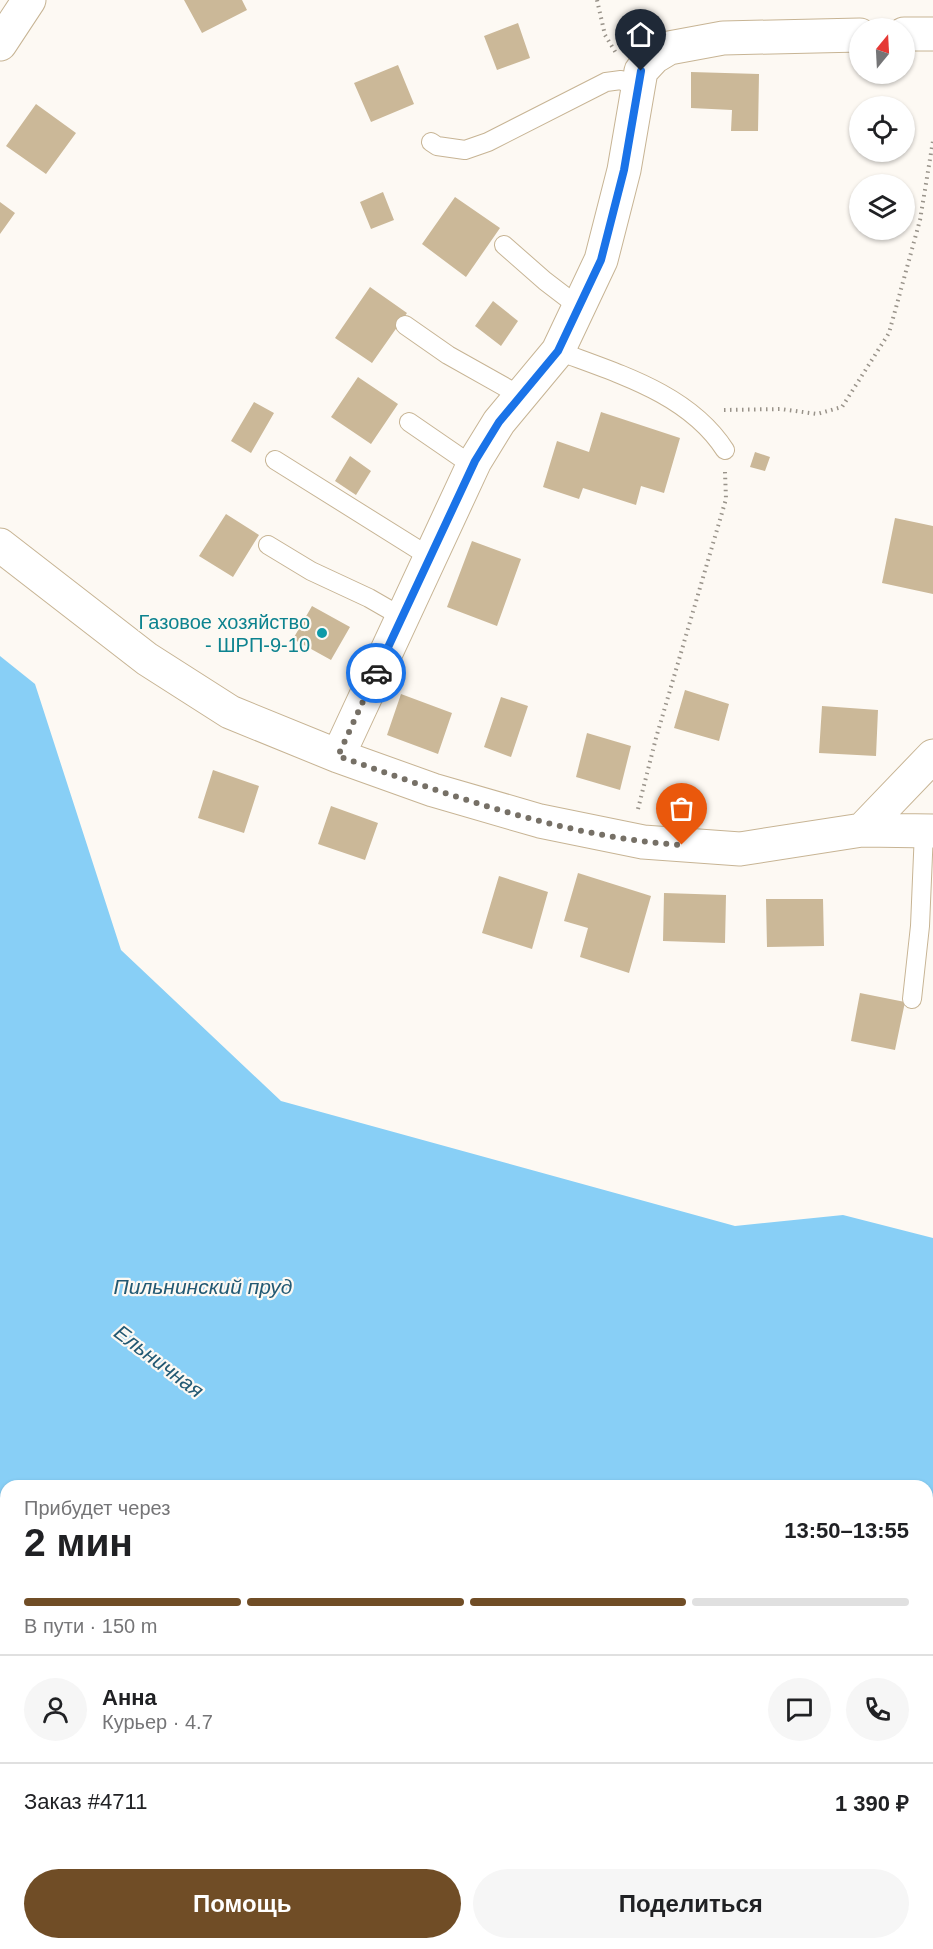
<!DOCTYPE html>
<html lang="ru">
<head>
<meta charset="utf-8">
<style>
	:root { --surface:#fff; --page:#f6f6f6; --text:#202124; --muted:#757577; --line:#e0e0e0; --accent:#704d26 }
	body { margin:0; font-family:Arial,sans-serif; background:var(--page); color:var(--text); height:100vh; display:flex; flex-direction:column; font-size:22px; white-space:nowrap }
	* { box-sizing:border-box; margin:0 }
	p { font-size:20px; color:var(--muted) }
	.icon { flex:none; width:33px; height:33px; fill:none; stroke:currentColor; stroke-width:2; stroke-linecap:round; stroke-linejoin:round }
	.map { position:relative; flex:1; overflow:hidden }
	.details { position:absolute; left:0px; top:1480px; width:933px; height:470px; display:flex; flex-direction:column; background:var(--surface); border-radius:18px 18px 0 0; box-shadow:0 2px 4px #0004 }
	.details>* { flex:none }
	.needle { width:39px; rotate:18deg }
	.fabs { position:absolute; left:849px; top:18px; display:grid; gap:12px }
	.fabs a { display:grid; place-items:center; width:66px; height:66px; border-radius:50%; background:var(--surface); box-shadow:0 2px 4px #0004; font-size:30px }
	.pin { position:absolute; display:grid; place-items:center; width:51px; height:51px; color:#fff; margin:-62px -26px; border-radius:50% 50% 50% 0; rotate:-45deg; box-shadow:0 0 6px #0007 }
	.pin .icon { rotate:45deg }
	.courier { position:absolute; display:grid; place-items:center; width:60px; height:60px; margin:-30px; border:4px solid #1a73e8; border-radius:50%; background:#fff; color:#222; box-shadow:0 2px 8px #0007 }
	.overview em { font-style:normal; font-weight:700 }
	.overview div { display:flex; flex-direction:column-reverse }
	.overview { display:flex; align-items:center; justify-content:space-between; height:102px; padding:0 24px }
	h1 { font-size:39px; font-weight:700; line-height:45px }
	.bar { display:grid; grid-template-columns:repeat(4,1fr); gap:9px 6px; align-content:center; height:72px; padding:0 24px }
	.bar i { height:8px; border-radius:4px; background:var(--line) }
	.bar .current { background:var(--accent) }
	.bar p { grid-column:span 4 }
	.line { display:flex; align-items:center; gap:15px; padding:0 24px; border-top:2px solid var(--line) }
	.line div { flex:1 }
	.round { display:grid; place-items:center; flex:none; width:63px; height:63px; border-radius:32px; background:var(--page) }
	.primary-button { display:flex; gap:12px; margin-top:auto; padding:12px 24px }
	.primary-button a { flex:1; height:69px; border-radius:36px; background:var(--accent); color:#fff; font-size:24px; font-weight:700; line-height:69px; text-align:center }
	.primary-button a+a { background:var(--page); color:var(--text) }
	.map>svg:first-child { display:block }
</style>
</head>
<body>
<div class="map">
<svg width="933" height="1949" viewBox="0 0 933 1949">
	<rect width="100%" height="100%" fill="#fdf9f3"/>
	<!-- water -->
	<path fill="#88cff6" fill-rule="evenodd" d="M0,656L35,684L121,950L281,1101L735,1226L843,1215L933,1238V1949H0ZM6,1486H927V1944H6Z"/>
	<!-- building -->
	<path fill="#cbb898" d="M184,0H242L247,10L202,33Z
		M518,23L530,58L497,70L484,36Z
		M398,65L414,104L371,122L354,83Z
		M691,72L759,74L758,131H731L732,110L691,108Z
		M36,104L76,133L46,174L6,146Z
		M383,192L394,220L371,229L360,202Z
		M455,197L500,228L466,277L422,244Z
		M0,202L15,213L0,234Z
		M370,287L407,313L372,363L335,338Z
		M493,301L518,321L501,346L475,326Z
		M358,377L398,404L371,444L331,417Z
		M254,402L274,413L251,453L231,441Z
		M601,412L680,438L664,493L641,486L636,505L583,488L579,499L543,487L557,441L589,452Z
		M755,452L770,457L765,471L750,467Z
		M350,456L371,471L356,495L335,481Z
		M226,514L259,535L233,577L199,556Z
		M895,518L933,526V594L882,583Z
		M472,541L521,559L497,626L447,607Z
		M312,606L350,627L331,660L293,639Z
		M685,690L729,704L719,741L674,728Z
		M401,694L452,713L438,754L387,735Z
		M501,697L528,706L511,757L484,747Z
		M822,706L878,710L876,756L819,753Z
		M587,733L631,746L620,790L576,777Z
		M213,770L259,786L244,833L198,818Z
		M331,806L378,823L365,860L318,844Z
		M578,873L651,896L629,973L580,957L588,928L564,921Z
		M499,876L548,892L532,949L482,933Z
		M664,893L726,895L725,943L663,941Z
		M766,899H823L824,946L767,947Z
		M860,993L905,1002L895,1050L851,1041Z"/>
	<g fill="none" stroke-linecap="round" stroke-linejoin="round">
		<!-- service casing -->
		<g stroke="#c7b494" stroke-width="20">
			<path id="service" d="M431,142L437,146L465,150L488,142L606,82L621,80L638,88
				M504,245L545,281L579,307
				M405,325L448,355L521,396
				M558,351C619,374 689,394 725,450
				M409,422L473,466
				M275,460L430,557
				M268,545L311,571L369,598L402,617
				M912,999L920,926L924,831"/>
		</g>
		<!-- minor casing -->
		<g stroke="#c7b494" stroke-width="35">
			<path id="minor" d="M904,34H933
				M0,44L29,0
				M0,545L147,659L230,712L338,756L433,790L540,821L643,842L740,849L862,830L933,831
				M338,756L475,461L499,422L558,351L601,260L624,170L641,71L654,57L669,48L723,38L860,35
				M862,830L933,756"/>
		</g>
		<!-- path -->
		<path stroke="#99938a" stroke-width="4" stroke-dasharray="1.5 4.5" stroke-linecap="butt" d="M597,0L605,35L616,53
			M724,410L781,409L817,414L842,407L889,333L920,220L933,141
			M638,809L656,738L726,499L725,472"/>
		<!-- service -->
		<use href="#service" stroke="#fff" stroke-width="18"/>
		<!-- minor -->
		<use href="#minor" stroke="#fff" stroke-width="33"/>
	</g>
	<g fill="none" stroke-linecap="round" stroke-linejoin="round">
		<!-- done -->
		<path stroke="#767066" stroke-width="6" stroke-dasharray="0 10.8" d="M376,673L338,756C449,795 563,837 682,845"/>
		<!-- route -->
		<path stroke="#1a73e8" stroke-width="8" d="M376,673L475,461L499,422L558,351L601,260L624,170L641,71"/>
	</g>
	<!-- markers -->
	<circle fill="#0f9aa8" stroke="#fdf9f3" stroke-width="2" cx="322" cy="633" r="6"/>
	<g text-anchor="middle" dominant-baseline="central" stroke-width="4.5" stroke-linejoin="round" paint-order="stroke">
		<!-- culture labels -->
		<g font-size="20" fill="#0d838f" stroke="#fdf9f3" text-anchor="end">
			<text x="310" y="622">Газовое хозяйство<tspan x="310" dy="23">- ШРП-9-10</tspan></text>
		</g>
		<!-- water labels -->
		<g font-size="21" font-style="italic" fill="#225973" stroke="#fdf9f3">
			<text x="203" y="1286">Пильнинский пруд</text>
			<text transform="translate(159 1361) rotate(37)">Ельничная</text>
		</g>
	</g>
</svg>
<div class="fabs">
<a><svg class="needle" viewBox="-14 -14 28 28"><path d="M0-13l5 13h-10z" fill="#e53935"/><path d="M0 13l5-13h-10z" fill="#757577"/></svg></a>
<a><svg class="icon" aria-label="locate" viewBox="0 0 24 24"><circle cx="12" cy="12" r="6"/><path d="M12 2v4M12 18v4M2 12h4M18 12h4"/></svg></a>
<a><svg class="icon" aria-label="layers" viewBox="0 0 24 24"><path d="M12 4l9 5-9 5-9-5zM3 14l9 5 9-5"/></svg></a>
</div>
<div class="pin" style="left:682px;top:845px;background:#ea580c"><svg class="icon" aria-label="bag" viewBox="0 0 24 24"><path d="M5 8h14l-1 12H6zM9 8a3 3 0 0 1 6 0"/></svg></div>
<div class="pin" style="left:641px;top:71px;background:#1f2937"><svg class="icon" aria-label="home" viewBox="0 0 24 24"><path d="M3 11l9-7 9 7M6 9v11h12V9"/></svg></div>
<div class="courier" style="left:376px;top:673px"><svg class="icon" aria-label="car" viewBox="0 0 24 24"><path d="M5 17H2v-5l4-1 3-4h7l3 4 3 1v5h-3M9 17h6M6 11h13"/><circle cx="7" cy="17" r="2"/><circle cx="17" cy="17" r="2"/></svg></div>
<section class="details">
<div class="overview"><div><h1>2 мин</h1><p>Прибудет через</p></div><em>13:50–13:55</em></div>
<div class="bar"><i class="current"></i><i class="current"></i><i class="current"></i><i></i><p>В пути · 150 m</p></div>
<div class="line" style="height:108px"><a class="round"><svg class="icon" aria-label="person" viewBox="0 0 24 24"><circle cx="12" cy="8" r="4"/><path d="M4 21q1-7 8-7t8 7"/></svg></a><div><b>Анна</b><p>Курьер · 4.7</p></div><a class="round"><svg class="icon" aria-label="chat" viewBox="0 0 24 24"><path d="M4 5h16v11H9l-5 4z"/></svg></a><a class="round"><svg class="icon" aria-label="phone" viewBox="0 0 24 24"><path d="M5 4h4l2 5-3 2q2 4 5 5l2-3 5 2v4C11 20 4 13 5 4z"/></svg></a></div>
<div class="line" style="height:78px"><div>Заказ #4711</div><b>1 390 ₽</b></div>
<div class="primary-button"><a>Помощь</a><a>Поделиться</a></div>
</section>
</div>
</body>
</html>
